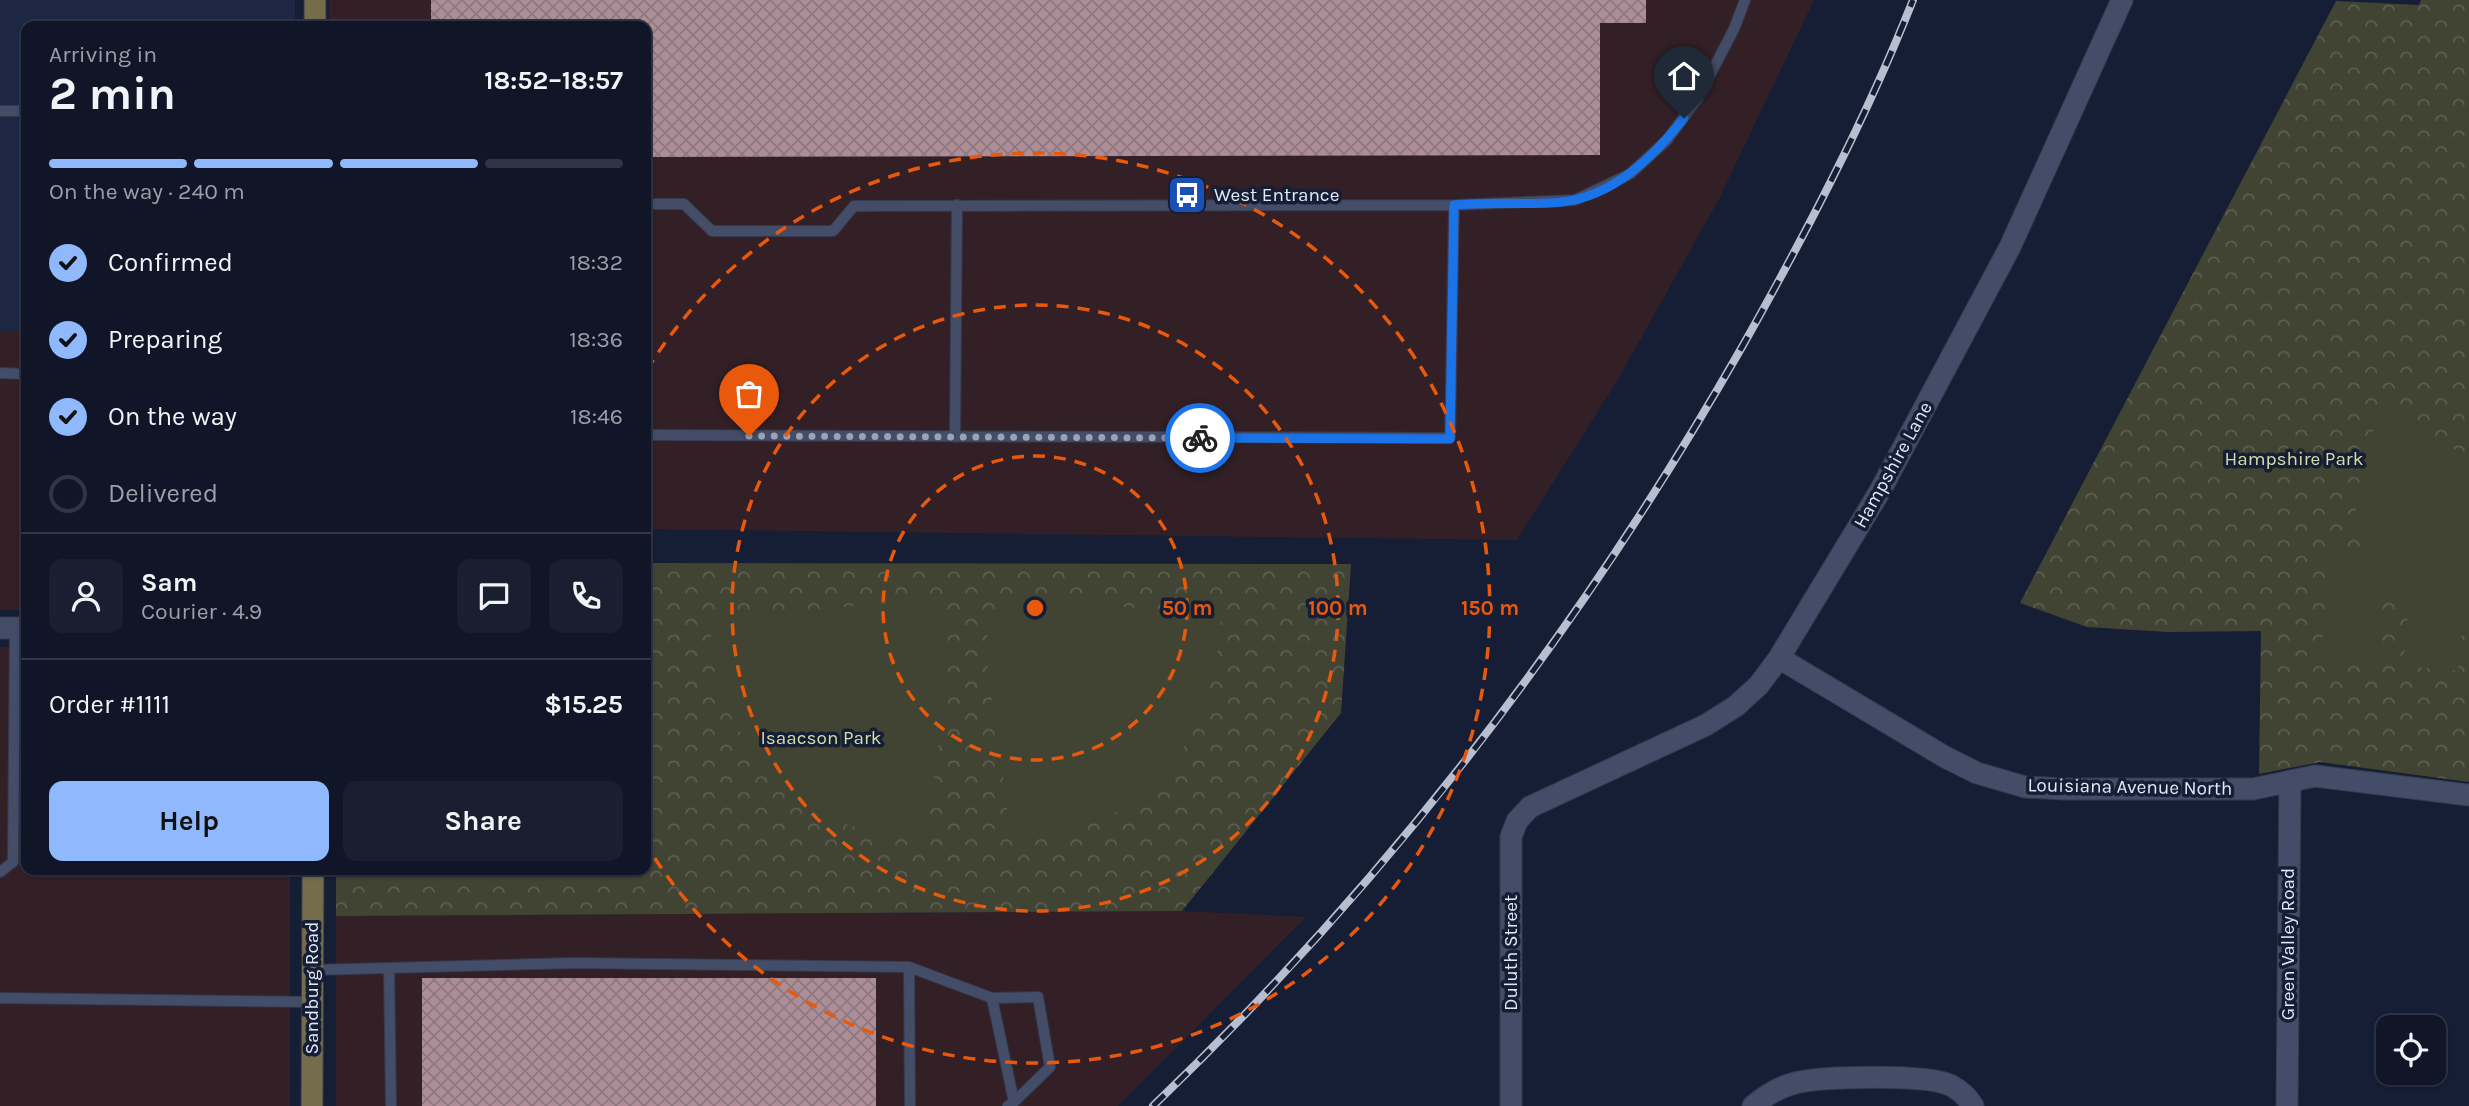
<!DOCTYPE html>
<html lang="en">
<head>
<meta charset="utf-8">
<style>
	:root { --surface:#101628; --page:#191f30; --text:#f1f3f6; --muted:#9c9fa8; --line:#303545; --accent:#90b8fd }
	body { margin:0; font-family:Karla,sans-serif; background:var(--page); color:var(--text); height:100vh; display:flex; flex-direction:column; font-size:26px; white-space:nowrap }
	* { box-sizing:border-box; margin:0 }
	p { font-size:23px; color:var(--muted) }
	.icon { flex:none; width:38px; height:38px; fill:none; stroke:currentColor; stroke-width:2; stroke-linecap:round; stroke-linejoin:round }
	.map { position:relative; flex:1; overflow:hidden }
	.drawer { position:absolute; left:21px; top:21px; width:630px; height:854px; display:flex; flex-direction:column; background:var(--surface); border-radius:14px; box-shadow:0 2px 5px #0004,0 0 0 2px var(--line) }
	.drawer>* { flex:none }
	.tools { position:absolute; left:2376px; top:1015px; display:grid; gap:14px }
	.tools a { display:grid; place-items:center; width:70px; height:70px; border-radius:14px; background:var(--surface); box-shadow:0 2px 5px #0004,0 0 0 2px var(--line); font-size:35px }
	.pin { position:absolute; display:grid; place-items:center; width:60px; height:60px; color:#fff; margin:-72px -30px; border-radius:50% 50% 50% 0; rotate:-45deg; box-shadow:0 0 7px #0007 }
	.pin .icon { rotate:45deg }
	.courier { position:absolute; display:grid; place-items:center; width:70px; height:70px; margin:-35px; border:5px solid #1a73e8; border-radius:50%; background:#fff; color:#222; box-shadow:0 2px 9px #0007 }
	.headline em { font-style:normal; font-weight:700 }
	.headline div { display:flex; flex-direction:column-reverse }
	.headline { display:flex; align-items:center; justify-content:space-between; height:119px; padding:0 28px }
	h1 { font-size:46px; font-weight:700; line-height:52px }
	.bar { display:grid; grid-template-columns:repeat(4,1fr); gap:10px 7px; align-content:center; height:84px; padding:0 28px }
	.bar i { height:9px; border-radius:5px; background:var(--line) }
	.bar .on { background:var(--accent) }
	.bar p { grid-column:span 4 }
	.line { display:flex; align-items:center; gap:18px; padding:0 28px; border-top:2px solid var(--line) }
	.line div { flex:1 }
	.round { display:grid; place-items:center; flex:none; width:74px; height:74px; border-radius:14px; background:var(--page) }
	ol { padding:0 28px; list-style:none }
	li { display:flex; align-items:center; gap:21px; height:77px }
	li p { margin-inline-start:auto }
	li .icon { padding:7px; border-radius:50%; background:var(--accent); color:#111; stroke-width:4 }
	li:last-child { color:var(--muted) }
	li i { width:38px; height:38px; border:4px solid var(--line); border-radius:50% }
	.button { display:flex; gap:14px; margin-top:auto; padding:14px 28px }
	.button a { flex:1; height:80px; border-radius:14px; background:var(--accent); color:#111; font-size:28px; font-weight:700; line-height:80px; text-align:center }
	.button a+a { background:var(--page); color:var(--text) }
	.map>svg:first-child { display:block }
</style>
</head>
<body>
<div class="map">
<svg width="2469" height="1106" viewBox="0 0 2469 1106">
	<defs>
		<pattern id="park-crowns" width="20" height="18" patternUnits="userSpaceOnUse" patternTransform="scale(1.75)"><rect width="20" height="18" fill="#414433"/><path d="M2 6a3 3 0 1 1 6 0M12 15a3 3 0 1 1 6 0" fill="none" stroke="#5c5f51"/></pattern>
		<pattern id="building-cross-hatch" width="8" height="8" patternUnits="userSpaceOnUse" patternTransform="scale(1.75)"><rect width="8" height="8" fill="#ad8d96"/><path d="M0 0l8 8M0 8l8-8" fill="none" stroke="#8e7880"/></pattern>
	</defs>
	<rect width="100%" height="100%" fill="#161e35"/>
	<!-- built -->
	<path fill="#1d2643" d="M0,0H295V26H26V332H0Z"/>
	<!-- industrial -->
	<path fill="#332026" d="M329,0H1814L1719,199L1617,381L1517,540L646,529V26H329Z
		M0,332H26V610H0Z
		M0,647H26V870H290V1106H0Z
		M1182,911L1306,917L1118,1106H336V916Z"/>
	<!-- park -->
	<path fill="url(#park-crowns)" d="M2421,0H2469V782L2320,762L2259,774L2261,631L2168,632L2087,627L2020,603L2336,1L2419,5Z
		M646,563L1351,564L1341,713L1182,911L336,916V870H646Z"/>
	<!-- pitch -->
	<path fill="#414433" d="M2385,402L2469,459V565L2458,671L2404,666L2408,614L2384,580L2377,664L2321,659L2329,548L2370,551L2355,517L2363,455Z
		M925,600L944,618L947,676L927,836C904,835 879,835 857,828C768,798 707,712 711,618Z
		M1008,600H1067L1221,618C1213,745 1147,836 1011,836L988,673L987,623Z"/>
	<!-- building -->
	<path fill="url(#building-cross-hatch)" d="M431,0H1646V23H1600V155L646,157V26H431Z
		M422,978H876V1106H422Z"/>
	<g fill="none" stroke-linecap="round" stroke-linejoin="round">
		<!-- lane casing -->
		<g stroke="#35394d" stroke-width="12">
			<path id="lane" d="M0,111H26
				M646,204H684L712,231H833L854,206L1454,205L1575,200L1630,174L1667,140L1698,98L1734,29L1745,0
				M0,373L26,374
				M646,435L1450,438L1454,205
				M955,437L957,205
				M0,872L13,862L15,628
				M909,967L910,1106
				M389,968L391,1106
				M312,970L575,963L909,967L992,998L1014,1102L1008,1106
				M0,998L312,1002
				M992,998L1038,997L1050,1067L1014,1102"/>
		</g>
		<!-- street casing -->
		<g stroke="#35394d" stroke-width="23">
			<path id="street" d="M0,628H26
				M1779,658L1945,757L1977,773L2025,787L2064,789H2253L2315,776L2469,795
				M1511,1106V837L1517,821L1530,807L1706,725L1736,706L1759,685L1779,658L1880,491L2010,247L2122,0
				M1753,1106C1765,1096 1779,1087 1795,1083C1822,1076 1926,1074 1950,1085C1960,1090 1967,1096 1973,1106
				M2287,1106L2290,781"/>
		</g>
		<!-- secondary casing -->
		<g stroke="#35394d" stroke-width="23">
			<path id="secondary" d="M315,26V0
				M312,1106L313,870"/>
		</g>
		<!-- lane -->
		<use href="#lane" stroke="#444d68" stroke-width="10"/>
		<!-- street -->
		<use href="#street" stroke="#444d68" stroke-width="21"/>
		<!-- secondary -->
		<use href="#secondary" stroke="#756c4c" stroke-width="21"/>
		<!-- rail casing -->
		<g stroke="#b7bed0" stroke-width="8">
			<path id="rail" d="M1153,1106C1388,881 1581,629 1742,347C1805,235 1866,119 1913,0"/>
		</g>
		<!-- rail -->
		<use href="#rail" stroke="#161e35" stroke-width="5" stroke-dasharray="16" stroke-linecap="butt"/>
	</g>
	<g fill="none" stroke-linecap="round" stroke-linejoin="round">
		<!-- done -->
		<path stroke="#9ba2b4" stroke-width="7" stroke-dasharray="0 12.6" d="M749,436L1200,438"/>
		<!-- route -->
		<path stroke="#1a73e8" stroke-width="9" d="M1200,438L1450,439L1454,205C1490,201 1527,206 1562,202C1614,196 1653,157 1684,118"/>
	</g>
	<!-- distance rings -->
	<g fill="none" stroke="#e8590c" stroke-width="3.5" stroke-dasharray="12 9">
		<circle cx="1035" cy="608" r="152"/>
		<circle cx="1035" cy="608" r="303"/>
		<path d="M647 370A455 455 0 1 1 647 846"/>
	</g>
	<!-- icons -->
	<defs>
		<g id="bus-square" transform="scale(2.0125)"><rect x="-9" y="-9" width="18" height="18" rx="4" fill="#1a4fb4" stroke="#161e35"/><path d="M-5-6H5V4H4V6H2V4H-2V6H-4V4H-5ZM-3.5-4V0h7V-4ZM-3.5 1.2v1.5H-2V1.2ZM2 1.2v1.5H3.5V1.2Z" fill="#fff"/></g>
	</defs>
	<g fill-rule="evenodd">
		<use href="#bus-square" x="1187" y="195"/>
	</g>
	<g text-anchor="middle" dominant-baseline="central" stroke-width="7" stroke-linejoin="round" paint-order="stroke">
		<!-- poi labels -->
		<g font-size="19" fill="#e2e9f9" stroke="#161e35" text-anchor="start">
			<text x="1214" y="195">West Entrance</text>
		</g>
		<!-- park labels -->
		<g font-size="19" fill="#d6dfa9" stroke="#161e35">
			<text x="2294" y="459">Hampshire Park</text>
			<text x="821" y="738">Isaacson Park</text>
		</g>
		<!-- street labels -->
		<g font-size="19" fill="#e2e9f9" stroke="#161e35">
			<text transform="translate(1893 465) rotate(-61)">Hampshire Lane</text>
			<text transform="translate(2130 787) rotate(1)">Louisiana Avenue North</text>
			<text transform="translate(2288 944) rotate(-90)">Green Valley Road</text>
			<text transform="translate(1511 953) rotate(-90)">Duluth Street</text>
			<text transform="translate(312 988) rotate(-90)">Sandburg Road</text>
		</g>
	</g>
	<circle cx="1035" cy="608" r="10" fill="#e8590c" stroke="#161e35" stroke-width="3.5"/>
	<g font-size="21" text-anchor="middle" font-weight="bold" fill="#e8590c" stroke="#161e35" stroke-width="7" stroke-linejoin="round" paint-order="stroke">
		<text x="1187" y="615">50 m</text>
		<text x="1338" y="615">100 m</text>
		<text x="1490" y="615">150 m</text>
	</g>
</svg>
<div class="tools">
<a><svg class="icon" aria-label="locate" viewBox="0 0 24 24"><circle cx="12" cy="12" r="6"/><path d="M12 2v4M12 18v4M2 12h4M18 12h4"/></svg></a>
</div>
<div class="pin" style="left:749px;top:436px;background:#ea580c"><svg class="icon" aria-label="bag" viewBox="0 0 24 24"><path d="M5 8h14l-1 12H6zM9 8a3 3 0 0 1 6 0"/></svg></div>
<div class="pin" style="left:1684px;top:118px;background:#1f2937"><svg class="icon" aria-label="home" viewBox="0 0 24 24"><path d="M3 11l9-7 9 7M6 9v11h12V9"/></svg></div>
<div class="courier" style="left:1200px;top:438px"><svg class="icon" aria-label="bike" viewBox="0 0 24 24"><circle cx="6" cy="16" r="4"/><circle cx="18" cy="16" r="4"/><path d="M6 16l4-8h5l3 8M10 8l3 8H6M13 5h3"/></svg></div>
<section class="drawer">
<div class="headline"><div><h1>2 min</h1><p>Arriving in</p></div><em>18:52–18:57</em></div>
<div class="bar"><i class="on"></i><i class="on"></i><i class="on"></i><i></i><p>On the way · 240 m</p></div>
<ol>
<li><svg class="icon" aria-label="check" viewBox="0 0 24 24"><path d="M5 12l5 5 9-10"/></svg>Confirmed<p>18:32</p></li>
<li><svg class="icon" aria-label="check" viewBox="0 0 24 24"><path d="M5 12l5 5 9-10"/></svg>Preparing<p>18:36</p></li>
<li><svg class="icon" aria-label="check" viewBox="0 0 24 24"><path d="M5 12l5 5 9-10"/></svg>On the way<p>18:46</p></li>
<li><i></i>Delivered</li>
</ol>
<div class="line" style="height:126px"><a class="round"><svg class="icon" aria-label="person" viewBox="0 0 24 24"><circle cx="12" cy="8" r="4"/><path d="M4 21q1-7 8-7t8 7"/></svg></a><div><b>Sam</b><p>Courier · 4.9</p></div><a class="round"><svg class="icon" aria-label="chat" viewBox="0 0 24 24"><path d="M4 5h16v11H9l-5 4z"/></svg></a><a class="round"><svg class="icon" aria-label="phone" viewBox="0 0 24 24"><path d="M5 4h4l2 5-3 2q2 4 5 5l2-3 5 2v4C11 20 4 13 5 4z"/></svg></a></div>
<div class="line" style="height:91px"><div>Order #1111</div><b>$15.25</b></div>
<div class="button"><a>Help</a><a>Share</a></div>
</section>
</div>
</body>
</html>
